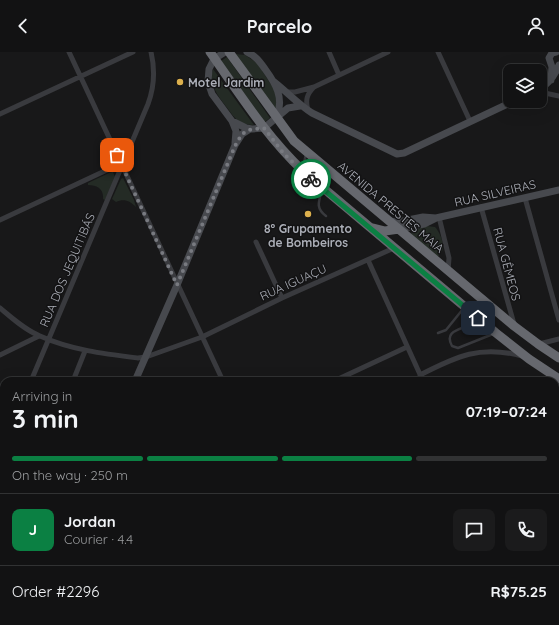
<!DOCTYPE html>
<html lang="en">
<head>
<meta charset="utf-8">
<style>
	:root { --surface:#121213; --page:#1b1b1c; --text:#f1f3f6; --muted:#9c9ea0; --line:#313233; --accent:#0b8043 }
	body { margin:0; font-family:Quicksand,sans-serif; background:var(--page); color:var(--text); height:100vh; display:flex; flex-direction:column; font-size:15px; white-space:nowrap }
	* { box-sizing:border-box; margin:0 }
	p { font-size:13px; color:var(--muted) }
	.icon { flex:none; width:22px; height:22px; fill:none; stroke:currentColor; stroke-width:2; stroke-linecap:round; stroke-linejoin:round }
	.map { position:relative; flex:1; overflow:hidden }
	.details { position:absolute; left:0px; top:325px; width:559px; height:248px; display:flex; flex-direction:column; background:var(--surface); border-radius:12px 12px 0 0; box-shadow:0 4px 16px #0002,0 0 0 1px var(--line) }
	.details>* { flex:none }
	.controls { position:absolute; left:503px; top:12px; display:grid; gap:8px }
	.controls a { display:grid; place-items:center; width:44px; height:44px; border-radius:8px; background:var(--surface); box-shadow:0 4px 16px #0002,0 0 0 1px var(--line); font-size:20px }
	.pin { position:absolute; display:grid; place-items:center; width:34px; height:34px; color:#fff; margin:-17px; border-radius:8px; box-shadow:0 2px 6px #0006 }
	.courier { position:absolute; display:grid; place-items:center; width:40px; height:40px; margin:-20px; border:3px solid #0b8043; border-radius:50%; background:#fff; color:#222; box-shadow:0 1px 5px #0007 }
	.overview em { font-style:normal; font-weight:700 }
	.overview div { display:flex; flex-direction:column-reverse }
	.overview { display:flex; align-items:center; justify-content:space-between; height:68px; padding:0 12px }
	h1 { font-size:26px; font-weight:700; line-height:30px }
	.bar { display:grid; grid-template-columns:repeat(4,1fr); gap:6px 4px; align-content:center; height:48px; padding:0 12px }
	.bar i { height:5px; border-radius:3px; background:var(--line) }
	.bar .active { background:var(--accent) }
	.bar p { grid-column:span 4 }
	.line { display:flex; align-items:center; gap:10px; padding:0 12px; border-top:1px solid var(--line) }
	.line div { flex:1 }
	.round { display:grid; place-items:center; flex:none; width:42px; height:42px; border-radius:8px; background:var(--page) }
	header { display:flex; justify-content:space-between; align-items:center; height:52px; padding:0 12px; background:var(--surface); font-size:18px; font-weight:700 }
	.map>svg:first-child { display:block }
</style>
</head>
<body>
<header><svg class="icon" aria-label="back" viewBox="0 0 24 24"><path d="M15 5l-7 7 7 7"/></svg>Parcelo<svg class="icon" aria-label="person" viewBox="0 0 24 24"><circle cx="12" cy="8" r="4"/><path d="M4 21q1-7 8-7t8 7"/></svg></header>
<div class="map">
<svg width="559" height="573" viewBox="0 0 559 573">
	<rect width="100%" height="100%" fill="#181819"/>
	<!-- green -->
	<path fill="#242b25" d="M235,2L245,3L257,11L274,37L277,48L276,59Z
		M227,5L270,66L263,71L221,9Z
		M213,17L254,73C248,73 244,72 239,69C234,66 231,61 228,57C219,45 208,33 213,17Z
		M113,120L115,125L105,148L103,147C104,137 97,133 88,133V131L109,121Z
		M123,126L134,148L136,155C130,149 124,146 116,150L112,147L121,127Z
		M427,174L435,175C439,179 444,190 443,197C442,200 439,203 437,206L411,183L412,179L413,177Z"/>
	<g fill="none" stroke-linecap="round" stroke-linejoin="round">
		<!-- lane -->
		<path stroke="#393a3e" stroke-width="2.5" d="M303,115L306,102
			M322,138C319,149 315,156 326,164
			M477,268C467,278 442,276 452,294L458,296L493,282
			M438,281L446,278L463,257"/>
		<!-- street -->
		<path stroke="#393a3e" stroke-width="5" d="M69,0L223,329
			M329,0L339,23
			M438,0L470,69
			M287,40H295L314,35L388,0
			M540,40L559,44
			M308,58C305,48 307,42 314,35
			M0,62L133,0
			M525,146L559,268
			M481,155L514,272
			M439,165L449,206L448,219
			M0,168L109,117L122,114
			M256,190L282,246
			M368,208L423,329
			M0,256C12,266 25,278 40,284C71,298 105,302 138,306L146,305L202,285L282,246L394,196
			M539,292L559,287
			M0,303L39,284
			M420,323C457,304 480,293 522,304
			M31,329L148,52C154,36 155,17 151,0
			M73,329L85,299
			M334,329L407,295
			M0,376L4,373
			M555,387L559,390
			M555,404L559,407
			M555,460H559
			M555,473L559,469
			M555,531L559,529
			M135,569L137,573
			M335,569L337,573
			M461,571L472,573
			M38,573L47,569
			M261,573L270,569
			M484,573L485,569"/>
		<!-- secondary -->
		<path stroke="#47494e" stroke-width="7" d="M225,0L214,7L209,17L208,30L212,42L232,69L246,76L252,77L264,76L288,56L300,54
			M247,0C256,4 260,10 265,17C276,32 284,46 277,64
			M551,28L552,15L549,6L552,1L556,0
			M273,29C286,39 298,52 312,61L397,102L404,101L514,49
			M540,37C549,31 555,23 559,13
			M232,69L236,79L235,91
			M389,169L398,170L423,165L436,166
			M399,177L424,172L436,166L559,138
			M135,329L177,233L235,93L242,82L250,77
			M0,485L4,483"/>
		<!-- highway -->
		<path stroke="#66686e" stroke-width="9" d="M210,0C239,41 266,84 303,119L496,281L529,307L559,327
			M229,0L294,89L514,274L538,292L559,306
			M373,176L385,179L399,177"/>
	</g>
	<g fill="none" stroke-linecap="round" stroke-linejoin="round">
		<!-- done -->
		<path stroke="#787a80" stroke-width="4" stroke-dasharray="0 7.2" d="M117,103L177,233L235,94C244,77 246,78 264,76L284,102L311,127"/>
		<!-- route -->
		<path stroke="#0b8043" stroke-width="5" d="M311,127L478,266"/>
	</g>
	<!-- markers -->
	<g fill="#dcb04d" stroke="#131314" stroke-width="1.5">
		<circle cx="180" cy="30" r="4"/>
		<circle cx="308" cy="162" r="4"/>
	</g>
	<g text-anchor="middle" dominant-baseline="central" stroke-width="3" stroke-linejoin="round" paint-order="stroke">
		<!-- poi labels -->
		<g font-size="12" font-weight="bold" fill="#acafb8" stroke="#131314" text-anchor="start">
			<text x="188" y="30">Motel Jardim</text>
			<text x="308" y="176" text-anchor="middle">8° Grupamento<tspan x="308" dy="14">de Bombeiros</tspan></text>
		</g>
		<!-- street labels -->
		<g font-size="12" fill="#acafb8" stroke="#131314">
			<text transform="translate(495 141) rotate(-13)">RUA SILVEIRAS</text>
			<text transform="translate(391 155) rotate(40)">AVENIDA PRESTES MAIA</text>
			<text transform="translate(507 212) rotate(75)">RUA GÊMEOS</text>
			<text transform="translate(67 218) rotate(-67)">RUA DOS JEQUITIBÁS</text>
			<text transform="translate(293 230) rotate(-24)">RUA IGUAÇU</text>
		</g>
	</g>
</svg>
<div class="controls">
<a><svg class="icon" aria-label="layers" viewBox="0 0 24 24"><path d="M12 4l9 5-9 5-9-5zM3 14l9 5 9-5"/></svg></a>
</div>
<div class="pin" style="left:117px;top:103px;background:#ea580c"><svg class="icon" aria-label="bag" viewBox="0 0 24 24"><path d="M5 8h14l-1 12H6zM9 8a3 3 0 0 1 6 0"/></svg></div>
<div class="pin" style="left:478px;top:266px;background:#1f2937"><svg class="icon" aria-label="home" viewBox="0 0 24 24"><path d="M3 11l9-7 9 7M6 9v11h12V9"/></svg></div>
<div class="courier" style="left:311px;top:127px"><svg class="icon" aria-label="bike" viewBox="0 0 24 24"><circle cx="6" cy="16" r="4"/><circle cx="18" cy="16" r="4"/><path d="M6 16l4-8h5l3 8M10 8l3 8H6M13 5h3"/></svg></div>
<section class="details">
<div class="overview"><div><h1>3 min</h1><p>Arriving in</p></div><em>07:19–07:24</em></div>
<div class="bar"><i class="active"></i><i class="active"></i><i class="active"></i><i></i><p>On the way · 250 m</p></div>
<div class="line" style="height:72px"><b class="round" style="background:var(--accent);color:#fff">J</b><div><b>Jordan</b><p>Courier · 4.4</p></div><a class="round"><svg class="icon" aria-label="chat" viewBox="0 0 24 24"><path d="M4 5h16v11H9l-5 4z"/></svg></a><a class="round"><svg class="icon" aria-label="phone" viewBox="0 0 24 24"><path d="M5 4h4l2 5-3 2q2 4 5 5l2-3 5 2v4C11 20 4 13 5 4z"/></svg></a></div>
<div class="line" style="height:52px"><div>Order #2296</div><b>R$75.25</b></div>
</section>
</div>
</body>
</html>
